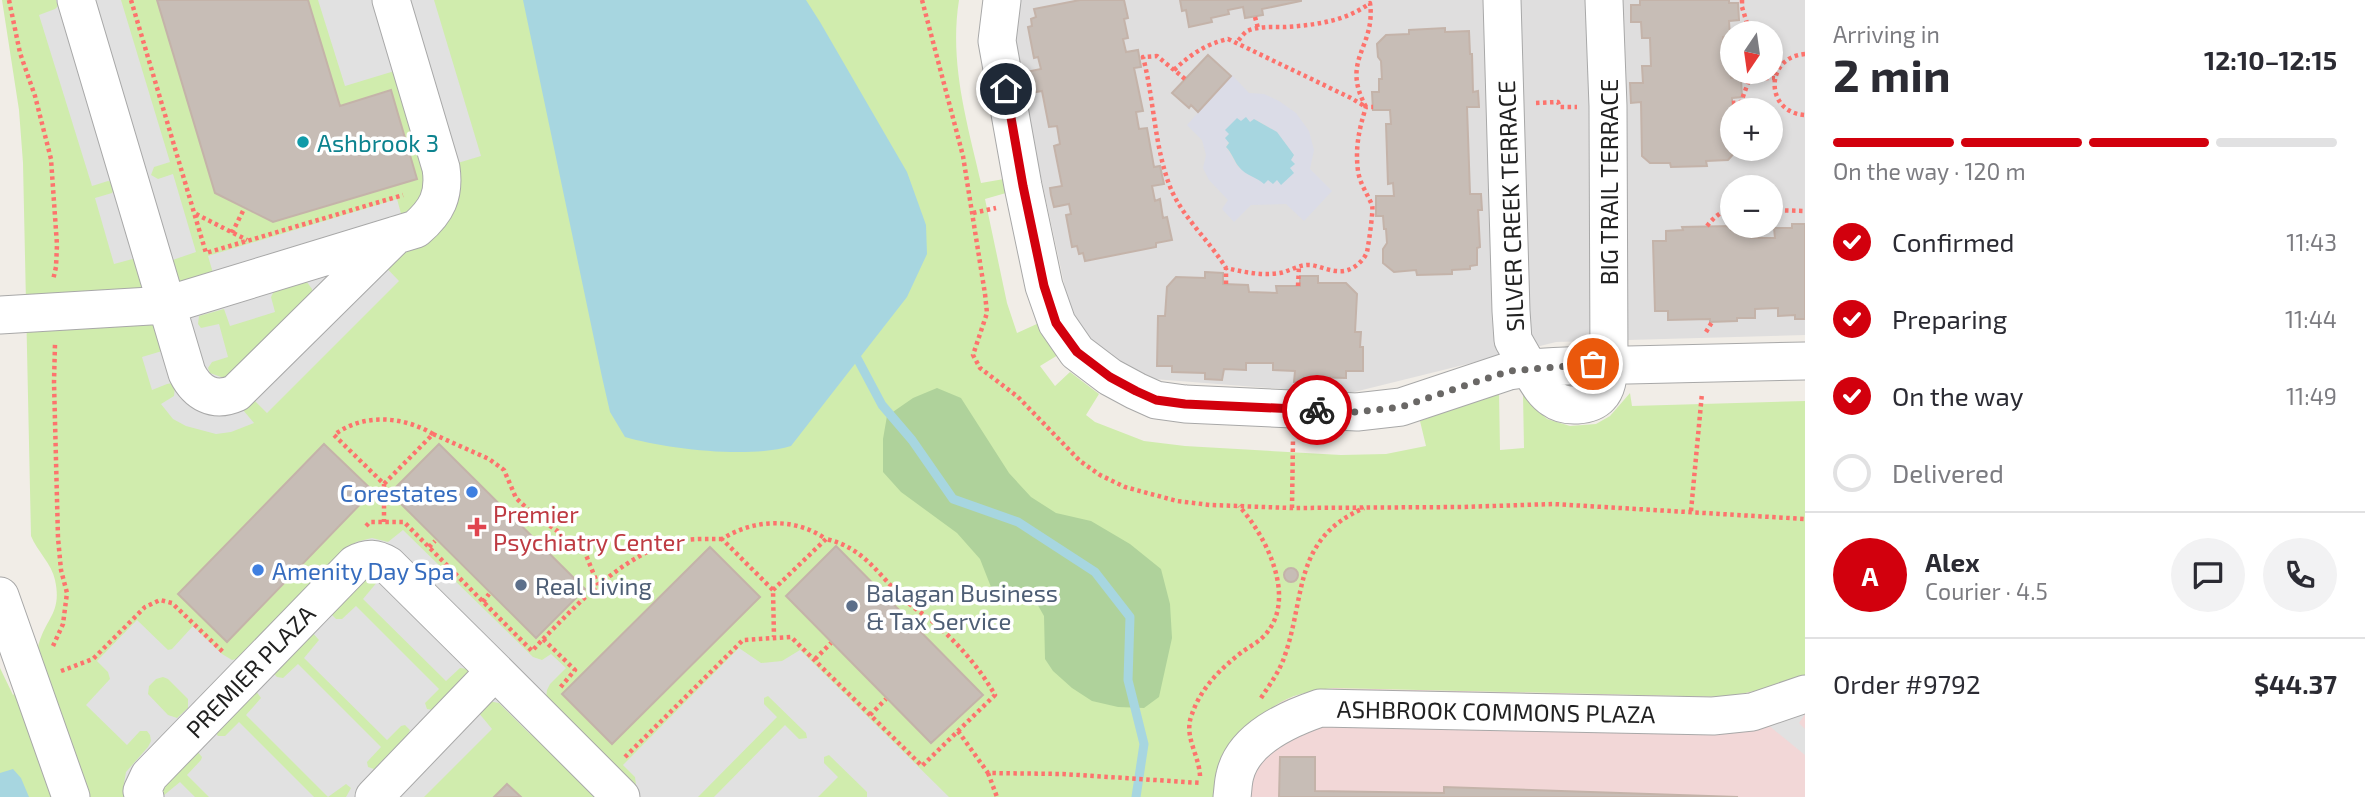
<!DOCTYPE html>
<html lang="en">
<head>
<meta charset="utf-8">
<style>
	:root { --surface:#fff; --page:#f2f2f3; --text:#2b2b33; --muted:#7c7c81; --line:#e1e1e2; --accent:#d2000d }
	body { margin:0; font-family:"Exo 2",sans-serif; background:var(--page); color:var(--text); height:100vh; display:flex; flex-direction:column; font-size:26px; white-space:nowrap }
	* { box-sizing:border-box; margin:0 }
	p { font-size:23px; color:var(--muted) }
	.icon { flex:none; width:38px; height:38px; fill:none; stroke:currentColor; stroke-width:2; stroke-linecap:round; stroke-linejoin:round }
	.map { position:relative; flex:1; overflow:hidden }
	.details { display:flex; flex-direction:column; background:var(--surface); width:560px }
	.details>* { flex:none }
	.needle { width:46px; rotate:193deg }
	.controls { position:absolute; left:1720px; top:21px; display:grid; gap:14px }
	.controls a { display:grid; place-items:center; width:63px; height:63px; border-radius:50%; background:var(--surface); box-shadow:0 4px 10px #0003; font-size:35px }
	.pin { position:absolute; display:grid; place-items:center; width:60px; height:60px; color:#fff; margin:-30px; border:4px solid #fff; border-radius:50%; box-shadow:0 2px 7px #0007 }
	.courier { position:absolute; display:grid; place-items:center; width:70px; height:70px; margin:-35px; border:5px solid #d2000d; border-radius:50%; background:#fff; color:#222; box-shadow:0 2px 9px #0007 }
	.headline em { font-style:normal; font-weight:700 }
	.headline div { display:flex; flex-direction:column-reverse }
	.headline { display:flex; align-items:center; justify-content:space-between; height:119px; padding:0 28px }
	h1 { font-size:46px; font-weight:700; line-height:52px }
	.bar { display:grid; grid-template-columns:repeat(4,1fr); gap:10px 7px; align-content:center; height:84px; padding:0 28px }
	.bar i { height:9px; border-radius:5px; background:var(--line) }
	.bar .active { background:var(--accent) }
	.bar p { grid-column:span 4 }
	.line { display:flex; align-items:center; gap:18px; padding:0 28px; border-top:2px solid var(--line) }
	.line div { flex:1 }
	.round { display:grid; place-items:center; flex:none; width:74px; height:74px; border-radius:37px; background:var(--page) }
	ol { padding:0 28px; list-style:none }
	li { display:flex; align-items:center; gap:21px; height:77px }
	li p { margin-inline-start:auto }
	li .icon { padding:7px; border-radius:50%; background:var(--accent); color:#fff; stroke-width:4 }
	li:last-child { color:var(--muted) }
	li i { width:38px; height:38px; border:4px solid var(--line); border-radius:50% }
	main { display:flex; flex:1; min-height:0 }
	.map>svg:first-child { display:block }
</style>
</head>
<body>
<main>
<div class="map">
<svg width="1805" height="797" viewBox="0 0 1805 797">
	<rect width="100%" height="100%" fill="#f1ede7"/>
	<!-- residential -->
	<path fill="#dfdede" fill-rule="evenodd" d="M1013,0H1805V335L1556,342L1346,394L1141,378L1096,353L1072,320L1013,48ZM1732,33H1771V72H1732ZM1732,110H1771V149H1732ZM1732,187H1771V226H1732Z"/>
	<!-- commercial -->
	<path fill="#f2d7d7" d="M1805,675V797H1213L1215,785L1227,751L1252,724L1282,701L1309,692L1334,688L1726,697L1773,687Z"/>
	<!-- grass -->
	<path fill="#d0ecad" d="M2,0H959C949,63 967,122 981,183L1004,179L1006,193L985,199L1007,303L1017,333L1039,323L1058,355L1040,366L1055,386L1070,372L1099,394L1086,415L1095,422L1144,441L1185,446L1341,455L1386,454L1426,446L1420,421L1499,392L1500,450L1524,448L1523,394L1547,419L1570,426L1596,424L1610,416L1630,393L1632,406L1805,401V675L1773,687L1726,697L1334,688C1316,690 1297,693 1281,702C1246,723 1218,756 1213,797H0V668L13,695L41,671C39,662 36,652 39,643C47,617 62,612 55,580C52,564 37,551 31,536L23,163L19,110Z"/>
	<!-- forest -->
	<path fill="#afd29b" d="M937,388L961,398L1009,473L1031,497L1056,513L1091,521L1130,544L1161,569L1170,604L1172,638L1159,697L1144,708L1118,707L1092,701L1072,688L1053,671L1045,659L1044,616L1036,602L1014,596L1000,595L991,587L980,559L957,533L901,492L883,472V439L887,416L913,398Z"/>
	<!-- parking -->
	<path fill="#e1e1e1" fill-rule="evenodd" d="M56,0H121L170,162L154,167L151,175L158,179L173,174L196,252L155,266L151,254L114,264L95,198L112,193L114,190L112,182L108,181L92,186L39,15L55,9L58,6Z
		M318,0H434L481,156L441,168L411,66L345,86Z
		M397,199L406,232L375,256L399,281L267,413L253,399L243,405V410L254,423L231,432L216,434L186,426L173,419L161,404L174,396L175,386L172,383L167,384L152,390L142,357L179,346L167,305L218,290L208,256ZM307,282L312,289V293L227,377H221L210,373L208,368L212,362L228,357L219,324L201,328L198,324L199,316L224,309L230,326L275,312L271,297L274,291Z
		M403,530L533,657L542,660L551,654L566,668L550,684L547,690L546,698L551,712L530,734L499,703L488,701L478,712L492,729L424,797H346L351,788L346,784L328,797L246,715L261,698L256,691L215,732L218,736H225L239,722L314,797H209L187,775L201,760L202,757L197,751L157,782L163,796L180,782L195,797H125L123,789L126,772L148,747L151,741L150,735L147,731H140L127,745L86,705L110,679L108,672L97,661L137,620L168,650L172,649L193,626L222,654L232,660L239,658L356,542L372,538L388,542ZM370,573L378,581L363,599L446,681L460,668L468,669L469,671L467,676L433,710L427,709L425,703L439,689L356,606L342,619H336L332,615L331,611ZM312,632L319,640L304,658L387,740L401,726L405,725L410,730L408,734L374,769L368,767L367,762L381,747L298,664L283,678L277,677L273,673ZM163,677L168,679L188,699V708L177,718L168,715L148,694L149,686L156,679Z
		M739,648L761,663L782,661L800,650L949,797H867V792L829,755L824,757V763L838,777L818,797H714L785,725L799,739L807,738L806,733L768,696L764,698V704L777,717L698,797H604L636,785L635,777L623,765Z
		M1805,694V714L1799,723L1805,729V755L1752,712Z"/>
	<!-- plaza -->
	<path fill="#dbdce7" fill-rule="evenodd" d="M1232,75L1249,93L1264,94L1279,101L1296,113L1309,131L1314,150L1310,169L1332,191L1304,221L1286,204L1251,205L1234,222L1222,209L1228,200L1209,180L1203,168L1206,155L1202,140L1187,125ZM1238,118L1241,122H1250L1255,119L1277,132L1294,155L1291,160L1290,168L1277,180H1268L1264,183L1238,167L1226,147Z"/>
	<!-- water -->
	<path fill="#a7d6e0" d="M523,0H806L820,22L907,172L926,225L927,254L907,297L791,446C750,459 666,449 625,437L610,412L602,377Z
		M1246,117L1250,122L1254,119L1277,132L1294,155L1291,160L1295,164L1290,168L1294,173L1281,185L1277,180L1273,184L1268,180L1264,184C1257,177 1246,176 1239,167C1234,161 1232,153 1226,147L1229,143L1225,138L1229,134L1225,130L1237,118L1241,121Z
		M13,769L21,778L29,797H0V773Z"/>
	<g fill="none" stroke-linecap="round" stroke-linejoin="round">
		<!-- stream -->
		<path stroke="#a7d6e0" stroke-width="9" d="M857,358L882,405L912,440L953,499L1018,522L1095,572L1130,617L1128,680L1144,744L1136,797"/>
	</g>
	<!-- building -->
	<path fill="#c7bdb6" stroke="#c4b3a9" stroke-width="2" d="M157,0H308L340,106L391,90L417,179L273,222L215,193Z
		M1080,0H1124L1128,18L1124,19L1128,38L1123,39L1126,52L1138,50L1141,67L1134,68L1143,111L1136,112L1139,129L1147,128L1154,167L1160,166L1164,184L1152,186L1155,201L1160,199L1163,218L1167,217L1172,240L1156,243V247L1085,261L1083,253L1079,254L1077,246L1072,247L1066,215L1071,214L1069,204L1054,207L1051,195L1050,188L1062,186L1054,146L1060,144L1057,126L1049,127L1042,91L1030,93L1026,72L1041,69L1038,57L1034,58L1028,27L1032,26L1031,19L1036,17L1034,9Z
		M1180,0H1301V1L1262,9L1263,15L1245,18L1243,7L1228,10L1229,14L1211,18L1212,22L1189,27L1186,10L1182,11Z
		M1640,0H1729V3H1738L1739,20L1729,21L1730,37H1723V63L1730,62L1731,78H1741L1742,97L1732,98V149H1736V151L1728,160L1706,161L1707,166L1671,167L1670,163H1650L1642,156L1641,102L1631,103L1630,83H1643L1642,66H1651L1650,38H1642L1641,22H1631V5H1640Z
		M1445,28V32L1469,31L1470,54H1472L1473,92L1478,91L1479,107H1467L1470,194H1481L1482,210H1478L1480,247L1477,248V265L1470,266V269L1452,270V274L1417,275L1416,270L1394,272L1383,263V249L1387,243L1386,229H1384L1383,216H1376V196H1394L1393,183L1388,184L1386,124H1391L1390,110H1373L1372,92H1379V79H1382L1381,61L1378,57L1377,44L1386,35L1409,34V30Z
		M1208,55L1231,76L1198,112L1191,105L1189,108L1172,93Z
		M1792,224H1805V319H1795V315L1778,316V308L1755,309V318H1737V321L1710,322V319L1668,320V311H1655L1653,241H1666V231L1683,230L1682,227L1731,226V230L1751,229V238H1775L1774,228H1792Z
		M1205,272L1223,273V284L1248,285L1249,292L1277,293L1276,286H1300V276H1318V283H1346L1357,294L1355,332H1361L1360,347H1363V371H1346V378L1310,377V382H1294L1295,371L1273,370V363H1246V370L1224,369L1222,380L1205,379V373L1172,372V366H1157L1158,316H1165L1167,287L1176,277L1205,278Z
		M324,444L373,491L227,642L178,594Z
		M439,444L585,589L536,638L390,493Z
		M836,546L983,695L931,743L786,596Z
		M710,547L760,597L612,744L562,694Z
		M1284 575a7 7 0 1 1 14 0a7 7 0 1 1-14 0Z
		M1280,757H1315V791L1444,793V787L1738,797H1279Z
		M507,784L521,797H494Z"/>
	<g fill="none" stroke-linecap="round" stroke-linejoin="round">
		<!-- minor casing -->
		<g stroke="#a8a8a8" stroke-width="39">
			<path id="minor" d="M76,0L187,373C197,393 214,403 236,393L396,235
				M1002,0L997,41L1023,186L1044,286L1057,323L1077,352L1110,377L1136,391L1156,400L1185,404L1357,412L1401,407L1509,371L1529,368L1513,340L1511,311L1502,0
				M1604,0L1608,106L1609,364C1608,375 1608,388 1600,396C1590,407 1565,408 1553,399C1542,392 1536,379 1529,368C1562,366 1595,364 1628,365L1805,361
				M0,315L167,305L416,229C437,211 445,195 441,168L391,0
				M0,596L71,797
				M145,797L142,791L149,776L355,564C368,557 376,558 388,565L495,671
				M374,797L495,671L621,797
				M1232,797C1233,790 1233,782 1235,775C1244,738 1288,719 1320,708L1713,716L1752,712L1805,694"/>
		</g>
		<!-- path -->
		<path stroke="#fd736d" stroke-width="4.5" stroke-dasharray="3.5 3.5" stroke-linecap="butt" d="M9,0L20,53L35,96L51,159L57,245L56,267L53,280
			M131,0L206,253L403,195
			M922,0L963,156L985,294L987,313L973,355L980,368L1018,397L1080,461L1100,475L1125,487L1177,501L1210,505L1292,508L1462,507L1553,504L1805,519
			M1742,0V7L1750,33
			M1255,17L1258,28
			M1805,54C1764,57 1765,113 1805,115
			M1174,70C1191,54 1206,44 1228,39L1351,98L1366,107C1340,59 1376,48 1370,3C1346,21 1316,25 1286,27C1273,27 1259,26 1247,31C1243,34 1240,39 1236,43
			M1751,78H1775
			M1185,79L1157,56L1143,57C1154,99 1154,143 1169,184C1180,215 1209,240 1226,268C1244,272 1262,276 1280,273C1290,271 1300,264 1311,265C1323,267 1335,274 1348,270C1355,268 1364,260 1367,252C1368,248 1374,208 1372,205C1367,193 1360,184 1358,171C1355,148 1359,129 1366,107H1373
			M1536,103L1558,102L1560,107H1577
			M1732,103L1741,102L1752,72
			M1771,210L1805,211
			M973,213L996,208
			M196,214L247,240
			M1707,226C1714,217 1721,211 1732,209
			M232,233L243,211
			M1226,284V268
			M1298,286L1299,266
			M1706,332L1712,322
			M433,434C403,416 363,413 334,435L384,484L433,434L489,459L504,470L516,498L532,513L584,550L598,585
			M384,484V522
			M1292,508L1293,439
			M1691,511L1702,393
			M366,526L370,522H404L532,651L543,639L575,670L559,689
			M429,547L435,541
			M773,590L826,539C794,517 754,519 722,539L773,590L774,637
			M483,602L489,594
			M543,639C579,603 614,564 663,545C681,538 703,539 722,539
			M53,646L63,624L67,593L61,570L58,538L54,382L55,344
			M815,659L831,643
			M61,671L93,659L145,607L160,600L172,603L223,652
			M1261,698C1270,684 1280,671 1285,655C1306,594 1293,539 1364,508
			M870,715L886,699
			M958,731L988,773L1063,774L1201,783
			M625,757L743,640L791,637L922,766L995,695C979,667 957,642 932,621C923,614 914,608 906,601C878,575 865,548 826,539
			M988,773L997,797
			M1200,776C1199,754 1183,736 1192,714C1201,688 1220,669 1242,652C1249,647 1257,643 1263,637C1299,601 1267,537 1239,506"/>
		<!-- minor -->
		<use href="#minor" stroke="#fff" stroke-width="37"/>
	</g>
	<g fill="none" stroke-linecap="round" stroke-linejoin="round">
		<!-- done -->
		<path stroke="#6a6866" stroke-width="7" stroke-dasharray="0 12.6" d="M1317,410L1357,412L1401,407L1509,371L1593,364"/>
		<!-- route -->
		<path stroke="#d2000d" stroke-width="9" d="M1006,89L1023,186L1044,286L1056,323L1077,352L1110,377L1136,391L1156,400L1185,404L1317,410"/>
	</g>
	<!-- markers -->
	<circle fill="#0f9aa8" stroke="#fff" stroke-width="2.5" cx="303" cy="142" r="7"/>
	<g fill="#3f7fe0" stroke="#fff" stroke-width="2.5">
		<circle cx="472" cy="492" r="7"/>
		<circle cx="258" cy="570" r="7"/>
	</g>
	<path fill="#e0444e" stroke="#fff" stroke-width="2.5" d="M473.5 516.5h7v7h7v7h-7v7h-7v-7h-7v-7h7z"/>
	<g fill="#5c6f8a" stroke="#fff" stroke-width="2.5">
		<circle cx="521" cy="585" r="7"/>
		<circle cx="852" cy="606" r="7"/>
	</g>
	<g text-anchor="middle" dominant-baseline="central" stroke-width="7" stroke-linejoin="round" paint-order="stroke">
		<!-- culture labels -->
		<g font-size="24" fill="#0d838f" stroke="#fff" text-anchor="start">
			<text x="317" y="142">Ashbrook 3</text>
		</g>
		<!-- street labels -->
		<g font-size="24" fill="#212121" stroke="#fff">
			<text transform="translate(1608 182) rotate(-90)">BIG TRAIL TERRACE</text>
			<text transform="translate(1510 206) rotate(-92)">SILVER CREEK TERRACE</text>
			<text transform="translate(250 671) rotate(-46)">PREMIER PLAZA</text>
			<text transform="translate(1496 711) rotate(1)">ASHBROOK COMMONS PLAZA</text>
		</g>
		<!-- shop labels -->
		<g font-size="24" fill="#366cbe" stroke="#fff" text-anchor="end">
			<text x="458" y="492">Corestates</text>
			<text x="272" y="570" text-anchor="start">Amenity Day Spa</text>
		</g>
		<!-- health labels -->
		<g font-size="24" fill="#be3a42" stroke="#fff" text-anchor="start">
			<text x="493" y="513">Premier<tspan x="493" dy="28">Psychiatry Center</tspan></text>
		</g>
		<!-- service labels -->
		<g font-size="24" fill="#4e5e75" stroke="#fff" text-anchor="start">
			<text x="535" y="585">Real Living</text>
			<text x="866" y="592">Balagan Business<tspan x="866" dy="28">&amp; Tax Service</tspan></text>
		</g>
	</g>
</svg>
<div class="controls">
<a><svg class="needle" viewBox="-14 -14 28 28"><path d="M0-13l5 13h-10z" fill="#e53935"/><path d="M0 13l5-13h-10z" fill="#7c7c81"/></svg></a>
<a>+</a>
<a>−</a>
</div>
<div class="pin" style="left:1593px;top:364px;background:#ea580c"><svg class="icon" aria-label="bag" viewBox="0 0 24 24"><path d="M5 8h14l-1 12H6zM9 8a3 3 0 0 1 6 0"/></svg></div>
<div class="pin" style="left:1006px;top:89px;background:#1f2937"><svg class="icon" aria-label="home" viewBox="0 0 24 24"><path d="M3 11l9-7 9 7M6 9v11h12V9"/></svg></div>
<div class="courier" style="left:1317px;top:410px"><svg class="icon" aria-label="bike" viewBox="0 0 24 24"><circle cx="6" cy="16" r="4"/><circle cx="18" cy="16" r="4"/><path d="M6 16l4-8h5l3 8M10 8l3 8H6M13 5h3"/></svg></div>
</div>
<section class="details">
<div class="headline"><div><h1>2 min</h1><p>Arriving in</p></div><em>12:10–12:15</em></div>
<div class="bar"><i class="active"></i><i class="active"></i><i class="active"></i><i></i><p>On the way · 120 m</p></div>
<ol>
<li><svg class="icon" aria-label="check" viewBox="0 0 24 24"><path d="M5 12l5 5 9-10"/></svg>Confirmed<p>11:43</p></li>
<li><svg class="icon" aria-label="check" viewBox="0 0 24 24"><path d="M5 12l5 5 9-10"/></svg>Preparing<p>11:44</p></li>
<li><svg class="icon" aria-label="check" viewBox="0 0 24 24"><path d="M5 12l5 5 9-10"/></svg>On the way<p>11:49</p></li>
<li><i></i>Delivered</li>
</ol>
<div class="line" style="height:126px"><b class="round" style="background:var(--accent);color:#fff">A</b><div><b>Alex</b><p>Courier · 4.5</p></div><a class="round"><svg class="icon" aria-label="chat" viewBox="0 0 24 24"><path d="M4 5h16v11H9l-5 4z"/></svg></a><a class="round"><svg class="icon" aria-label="phone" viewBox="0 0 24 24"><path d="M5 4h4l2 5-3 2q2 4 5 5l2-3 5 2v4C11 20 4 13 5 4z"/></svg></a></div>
<div class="line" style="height:91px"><div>Order #9792</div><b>$44.37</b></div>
</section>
</main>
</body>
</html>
